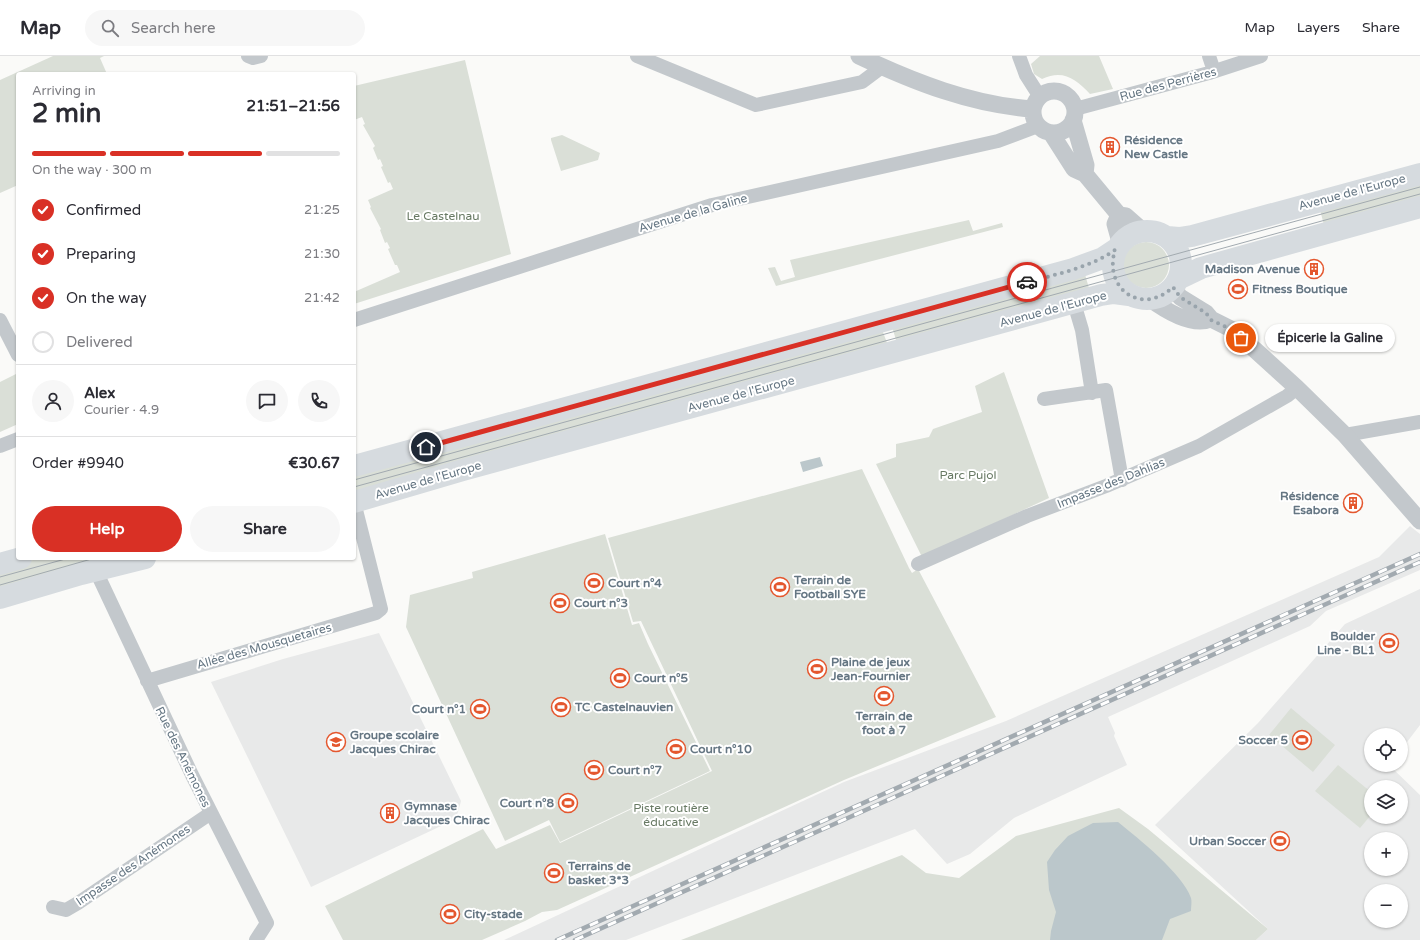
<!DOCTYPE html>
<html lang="en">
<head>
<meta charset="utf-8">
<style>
	:root { --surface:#fff; --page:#f7f7f7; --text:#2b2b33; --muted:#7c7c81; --line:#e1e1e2; --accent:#d93025 }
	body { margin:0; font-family:"Varela Round",sans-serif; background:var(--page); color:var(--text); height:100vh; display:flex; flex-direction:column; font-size:15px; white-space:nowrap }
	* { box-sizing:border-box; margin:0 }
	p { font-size:13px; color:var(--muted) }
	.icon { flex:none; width:22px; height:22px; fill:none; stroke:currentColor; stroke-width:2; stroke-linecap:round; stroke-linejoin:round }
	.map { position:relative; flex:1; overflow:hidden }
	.details { position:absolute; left:16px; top:16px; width:340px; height:488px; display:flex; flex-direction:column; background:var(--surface); border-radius:4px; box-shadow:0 1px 3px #0004 }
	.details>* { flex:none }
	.controls { position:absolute; left:1364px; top:672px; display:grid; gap:8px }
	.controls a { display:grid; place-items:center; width:44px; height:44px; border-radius:50%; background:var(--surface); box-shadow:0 1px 3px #0004; font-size:20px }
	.pin { position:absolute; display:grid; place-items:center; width:34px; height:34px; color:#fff; margin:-17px; border:2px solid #fff; border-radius:50%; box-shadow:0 1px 4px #0007 }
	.courier { position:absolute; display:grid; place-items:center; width:40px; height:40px; margin:-20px; border:3px solid #d93025; border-radius:50%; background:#fff; color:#222; box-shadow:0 1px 5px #0007 }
	.bubble { position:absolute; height:28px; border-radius:14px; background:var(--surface); box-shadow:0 1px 3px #0004; font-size:13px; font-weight:800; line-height:28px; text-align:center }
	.overview em { font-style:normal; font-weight:800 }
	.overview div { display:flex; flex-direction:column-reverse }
	.overview { display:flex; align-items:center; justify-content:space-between; height:68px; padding:0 16px }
	h1 { font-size:26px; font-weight:800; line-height:30px }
	.bar { display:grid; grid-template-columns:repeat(4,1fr); gap:6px 4px; align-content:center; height:48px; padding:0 16px }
	.bar i { height:5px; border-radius:3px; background:var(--line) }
	.bar .current { background:var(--accent) }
	.bar p { grid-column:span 4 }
	.line { display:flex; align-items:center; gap:10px; padding:0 16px; border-top:1px solid var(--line) }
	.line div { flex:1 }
	.round { display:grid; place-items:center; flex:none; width:42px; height:42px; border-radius:21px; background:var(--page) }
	ol { padding:0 16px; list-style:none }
	li { display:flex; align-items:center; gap:12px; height:44px }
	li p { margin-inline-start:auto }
	li .icon { padding:4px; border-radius:50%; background:var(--accent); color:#fff; stroke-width:4 }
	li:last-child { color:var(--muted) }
	li i { width:22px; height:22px; border:2px solid var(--line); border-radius:50% }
	.action { display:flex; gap:8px; margin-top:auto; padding:8px 16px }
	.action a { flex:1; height:46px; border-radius:24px; background:var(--accent); color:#fff; font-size:16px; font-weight:800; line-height:46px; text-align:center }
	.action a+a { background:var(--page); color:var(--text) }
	header { display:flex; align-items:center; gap:24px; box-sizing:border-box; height:56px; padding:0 20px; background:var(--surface); border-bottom:1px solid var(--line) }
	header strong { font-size:19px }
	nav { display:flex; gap:22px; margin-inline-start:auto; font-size:14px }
	.search { width:280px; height:36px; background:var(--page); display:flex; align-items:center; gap:10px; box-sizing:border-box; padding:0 14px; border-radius:22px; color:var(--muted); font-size:15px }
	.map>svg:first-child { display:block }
</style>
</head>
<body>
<header>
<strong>Map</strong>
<div class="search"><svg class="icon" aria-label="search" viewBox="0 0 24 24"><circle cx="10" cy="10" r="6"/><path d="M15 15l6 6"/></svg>Search here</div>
<nav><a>Map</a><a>Layers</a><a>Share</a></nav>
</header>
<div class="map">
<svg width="1420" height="884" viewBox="0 0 1420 884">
	<rect width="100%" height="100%" fill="#fafaf8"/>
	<!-- built -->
	<path fill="#e8e9e9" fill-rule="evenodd" d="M1410,470L1420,478V514L1326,555L1310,570L1108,661L1115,677L1114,680L1127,709L1014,762L970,798L947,808L915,773L626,884H504L844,726L1006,665L1379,501Z
		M1420,533V669L1401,694V679H1371V709H1389L1420,739V884H1256L1268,873L1155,769L1258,667L1345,568ZM1371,731H1401V761H1371ZM1371,783H1401V813H1371ZM1371,835H1401V865H1371Z
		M379,577L461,745L456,763L311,831L211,626L283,603Z"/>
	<!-- green -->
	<path fill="#dadfd7" d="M53,0H104L100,2L107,18H18V129L0,137V24Z
		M1040,0H1099L1113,33L1090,38C1076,23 1063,13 1042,23L1034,18L1031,8Z
		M465,4L511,198L354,248V236L400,216L397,209H395L388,193L390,192L387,186L385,187L380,174L381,173L370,152L371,151L368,144L393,133L390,126L388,127L381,111L383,110L380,103L378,104L373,92L375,90L363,69L365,68L362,61L354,64V30Z
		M562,79L600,97L598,104L561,115L551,84V82Z
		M1420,122V147L1325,173L1319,150Z
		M969,164L973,175L1002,167L1003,171L776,230L768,212L775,211L781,225L795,221L790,204Z
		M1123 209a23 23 0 1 1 46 0a23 23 0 1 1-46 0Z
		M1084,215L1091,239L898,291L891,267Z
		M881,271L889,292L354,440V416Z
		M1004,316L1049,442L922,501L876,408L896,401V388L929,381L933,373L982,356L975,330Z
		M18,317V368L0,376V326Z
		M862,413L909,512L912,517L918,513L996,661L844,724L557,854L542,856L525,865L482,884H343L325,850L483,773L496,793L550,769L560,787L712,715L641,565L633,566L608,482Z
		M605,478L632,569L639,567L648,588L710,715L560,786L549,764L505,785L406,571L410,539L473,522L472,516Z
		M40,502H127L0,538V513Z
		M1291,652L1335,689L1313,716L1269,679Z
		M1338,709L1371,736V759L1360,772L1315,735Z
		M1119,752L1148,773L1268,873L1256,884H681L902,799L926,817L959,822L1016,780Z"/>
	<!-- water -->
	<path fill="#bbc7cb" d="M820,401L823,410L803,416L800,406Z
		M1118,766C1138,782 1183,818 1191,842C1192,846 1191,851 1191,855L1170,863L1162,884H1050L1051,875L1056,856L1049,834L1047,806L1055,794L1068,780L1093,767Z"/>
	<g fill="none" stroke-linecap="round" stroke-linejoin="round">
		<!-- minor -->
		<path stroke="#c3c8cc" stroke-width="14" d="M248,0L253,2L261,0
			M637,0L756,49L862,26L882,11
			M1019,0L1026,19L1040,41
			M1209,0L1214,15
			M1075,53L1209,17L1261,0
			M1074,247L1082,274L1092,337
			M0,264L18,299
			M354,264L712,149L998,85L1038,70
			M1044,343L1106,334L1122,424
			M1345,379L1420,366
			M0,390L18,383
			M918,508L1027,460L1106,430L1199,390L1287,340L1297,332
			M96,515L192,719L267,867L256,884
			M147,625L376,557L381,553L354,446
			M53,851L66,854L78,847L211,757"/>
		<!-- tertiary -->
		<path stroke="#c3c8cc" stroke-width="17" d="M859,0C914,26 972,49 1033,53
			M1033 56a21 21 0 1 1 42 0a21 21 0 1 1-42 0Z
			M1073,64L1086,109L1085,118
			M1051,77L1074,113L1085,118L1119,159L1126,160L1143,175
			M1119,159L1115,168L1120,186
			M1173,231L1180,241L1206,257L1211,263L1233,274L1297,332L1345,379L1420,465
			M1150,243C1165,254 1192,271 1211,263"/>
		<!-- primary -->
		<path stroke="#d6dbdf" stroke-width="22" d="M1113 209a34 34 0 1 1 68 0a34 34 0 1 1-68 0Z
			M1167,181L1179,182L1192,180L1420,118
			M1178,223L1201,212L1420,151
			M354,410L1073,213L1103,202L1115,194
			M354,446L463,414L1101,239L1114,237L1129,239
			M0,508L21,502
			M0,542L81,518L145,502"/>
		<!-- tram -->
		<path stroke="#a2aab0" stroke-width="1" d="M354,424L1420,131
			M354,431L1420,138
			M0,521L69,502
			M0,529L95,502"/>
		<!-- rail casing -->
		<g stroke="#a2aab0" stroke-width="4.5">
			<path id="rail" d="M557,884L1420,498
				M575,884L1420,506"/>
		</g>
		<!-- rail -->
		<use href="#rail" stroke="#fff" stroke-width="3" stroke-dasharray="9" stroke-linecap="butt"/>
	</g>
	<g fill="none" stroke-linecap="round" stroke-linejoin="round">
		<!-- done -->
		<path stroke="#99a4ac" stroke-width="4" stroke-dasharray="0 7.2" d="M1027,226C1057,218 1089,212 1115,194C1103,234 1143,260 1173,231L1180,241L1206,257L1211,264L1233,274L1241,282"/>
		<!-- route -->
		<path stroke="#d93025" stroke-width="5" d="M426,391L1027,226"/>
	</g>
	<!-- icons -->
	<defs>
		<g id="building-ring" transform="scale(1)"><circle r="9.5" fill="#fff" stroke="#e4572e" stroke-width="1.5"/><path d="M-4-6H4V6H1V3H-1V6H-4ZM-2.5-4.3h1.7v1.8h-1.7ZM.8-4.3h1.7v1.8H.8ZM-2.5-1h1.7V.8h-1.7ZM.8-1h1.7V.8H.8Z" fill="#e4572e"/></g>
		<g id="stadium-ring" transform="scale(1)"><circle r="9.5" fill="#fff" stroke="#e4572e" stroke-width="1.5"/><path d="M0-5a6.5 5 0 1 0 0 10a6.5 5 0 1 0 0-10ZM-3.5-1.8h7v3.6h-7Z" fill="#e4572e"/></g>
		<g id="school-ring" transform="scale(1)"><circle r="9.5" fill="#fff" stroke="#e4572e" stroke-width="1.5"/><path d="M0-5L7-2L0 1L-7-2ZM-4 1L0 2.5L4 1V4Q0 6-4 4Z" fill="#e4572e"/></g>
	</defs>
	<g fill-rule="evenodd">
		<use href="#building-ring" x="1110" y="91"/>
		<use href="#building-ring" x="1314" y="213"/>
		<use href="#stadium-ring" x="1238" y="233"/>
		<use href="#building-ring" x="1353" y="447"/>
		<use href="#stadium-ring" x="594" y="527"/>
		<use href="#stadium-ring" x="780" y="531"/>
		<use href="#stadium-ring" x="560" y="547"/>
		<use href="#stadium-ring" x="1389" y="587"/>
		<use href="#stadium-ring" x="817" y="613"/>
		<use href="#stadium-ring" x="620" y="622"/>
		<use href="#stadium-ring" x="884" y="640"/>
		<use href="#stadium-ring" x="561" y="651"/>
		<use href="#stadium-ring" x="480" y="653"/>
		<use href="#stadium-ring" x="1302" y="684"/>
		<use href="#school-ring" x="336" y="686"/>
		<use href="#stadium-ring" x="676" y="693"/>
		<use href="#stadium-ring" x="594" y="714"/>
		<use href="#stadium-ring" x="568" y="747"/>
		<use href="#building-ring" x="390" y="757"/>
		<use href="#stadium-ring" x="1280" y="785"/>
		<use href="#stadium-ring" x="554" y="817"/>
		<use href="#stadium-ring" x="450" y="858"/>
	</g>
	<g text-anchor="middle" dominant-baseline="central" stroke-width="4" stroke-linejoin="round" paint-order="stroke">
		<!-- street labels -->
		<g font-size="12" fill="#657683" stroke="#fff">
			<text transform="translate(1168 28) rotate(-15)">Rue des Perrières</text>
			<text transform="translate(1352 136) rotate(-15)">Avenue de l'Europe</text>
			<text transform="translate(693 157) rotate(-16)">Avenue de la Galine</text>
			<text transform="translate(1053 253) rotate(-15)">Avenue de l'Europe</text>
			<text transform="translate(741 338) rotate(-15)">Avenue de l'Europe</text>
			<text transform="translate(428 424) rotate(-16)">Avenue de l'Europe</text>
			<text transform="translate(1111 427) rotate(-22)">Impasse des Dahlias</text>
			<text transform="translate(264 590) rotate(-16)">Allée des Mousquetaires</text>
			<text transform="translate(183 701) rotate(64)">Rue des Anémones</text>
			<text transform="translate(133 809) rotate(-34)">Impasse des Anémones</text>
		</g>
		<!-- poi labels -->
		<g font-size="12" font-weight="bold" fill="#657683" stroke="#fff" text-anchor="start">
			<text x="1124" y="84">Résidence<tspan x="1124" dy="14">New Castle</tspan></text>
			<text x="1300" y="213" text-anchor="end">Madison Avenue</text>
			<text x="1252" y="233">Fitness Boutique</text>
			<text x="1339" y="440" text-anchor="end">Résidence<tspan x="1339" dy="14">Esabora</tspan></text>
			<text x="794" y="524">Terrain de<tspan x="794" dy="14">Football SYE</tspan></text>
			<text x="608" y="527">Court n°4</text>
			<text x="574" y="547">Court n°3</text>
			<text x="1375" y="580" text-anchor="end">Boulder<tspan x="1375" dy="14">Line - BL1</tspan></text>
			<text x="831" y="606">Plaine de jeux<tspan x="831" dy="14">Jean-Fournier</tspan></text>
			<text x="634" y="622">Court n°5</text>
			<text x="575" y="651">TC Castelnauvien</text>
			<text x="466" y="653" text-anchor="end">Court n°1</text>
			<text x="884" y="660" text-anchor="middle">Terrain de<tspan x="884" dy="14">foot à 7</tspan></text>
			<text x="350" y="679">Groupe scolaire<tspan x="350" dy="14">Jacques Chirac</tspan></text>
			<text x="1288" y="684" text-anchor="end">Soccer 5</text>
			<text x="690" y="693">Court n°10</text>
			<text x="608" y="714">Court n°7</text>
			<text x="554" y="747" text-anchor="end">Court n°8</text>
			<text x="404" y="750">Gymnase<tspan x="404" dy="14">Jacques Chirac</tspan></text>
			<text x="1266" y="785" text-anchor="end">Urban Soccer</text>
			<text x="568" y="810">Terrains de<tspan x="568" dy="14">basket 3*3</tspan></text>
			<text x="464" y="858">City-stade</text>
		</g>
		<!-- park labels -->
		<g font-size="12" fill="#687a64" stroke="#fff">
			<text x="443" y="160">Le Castelnau</text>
			<text x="968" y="419">Parc Pujol</text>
			<text x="671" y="752">Piste routière<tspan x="671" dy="14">éducative</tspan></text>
		</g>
	</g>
</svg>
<div class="controls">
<a><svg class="icon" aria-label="locate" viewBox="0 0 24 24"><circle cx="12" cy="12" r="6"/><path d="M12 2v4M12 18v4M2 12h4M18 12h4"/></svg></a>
<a><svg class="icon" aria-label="layers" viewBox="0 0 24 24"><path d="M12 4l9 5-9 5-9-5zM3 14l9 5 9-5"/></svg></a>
<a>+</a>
<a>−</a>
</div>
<div class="pin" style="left:1241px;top:282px;background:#ea580c"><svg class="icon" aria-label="bag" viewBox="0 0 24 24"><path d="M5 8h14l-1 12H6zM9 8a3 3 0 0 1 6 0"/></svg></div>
<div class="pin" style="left:426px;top:391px;background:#1f2937"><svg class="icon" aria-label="home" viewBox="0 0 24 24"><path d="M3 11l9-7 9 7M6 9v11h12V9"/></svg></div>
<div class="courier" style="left:1027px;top:226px"><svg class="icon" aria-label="car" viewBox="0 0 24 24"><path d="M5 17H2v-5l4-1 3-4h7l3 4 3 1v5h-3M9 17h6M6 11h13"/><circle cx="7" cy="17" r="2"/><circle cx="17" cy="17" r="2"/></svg></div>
<div class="bubble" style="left:1265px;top:268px;width:130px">Épicerie la Galine</div>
<section class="details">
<div class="overview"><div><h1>2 min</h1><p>Arriving in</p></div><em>21:51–21:56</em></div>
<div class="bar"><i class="current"></i><i class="current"></i><i class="current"></i><i></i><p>On the way · 300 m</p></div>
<ol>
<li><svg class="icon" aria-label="check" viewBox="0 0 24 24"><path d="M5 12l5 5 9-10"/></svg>Confirmed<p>21:25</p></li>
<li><svg class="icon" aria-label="check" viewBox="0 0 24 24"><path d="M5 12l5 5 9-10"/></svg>Preparing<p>21:30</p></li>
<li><svg class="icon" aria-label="check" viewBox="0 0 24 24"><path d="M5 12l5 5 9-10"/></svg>On the way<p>21:42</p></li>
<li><i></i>Delivered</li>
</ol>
<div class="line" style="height:72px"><a class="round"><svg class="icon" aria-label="person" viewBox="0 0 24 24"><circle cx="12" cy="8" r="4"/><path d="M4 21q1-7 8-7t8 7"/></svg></a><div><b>Alex</b><p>Courier · 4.9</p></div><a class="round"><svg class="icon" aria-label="chat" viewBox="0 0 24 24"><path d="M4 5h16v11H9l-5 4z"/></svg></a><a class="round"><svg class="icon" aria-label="phone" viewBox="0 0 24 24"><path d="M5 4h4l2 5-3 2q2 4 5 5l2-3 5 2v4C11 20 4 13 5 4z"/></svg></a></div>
<div class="line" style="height:52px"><div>Order #9940</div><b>€30.67</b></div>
<div class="action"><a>Help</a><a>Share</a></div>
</section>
</div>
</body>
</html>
